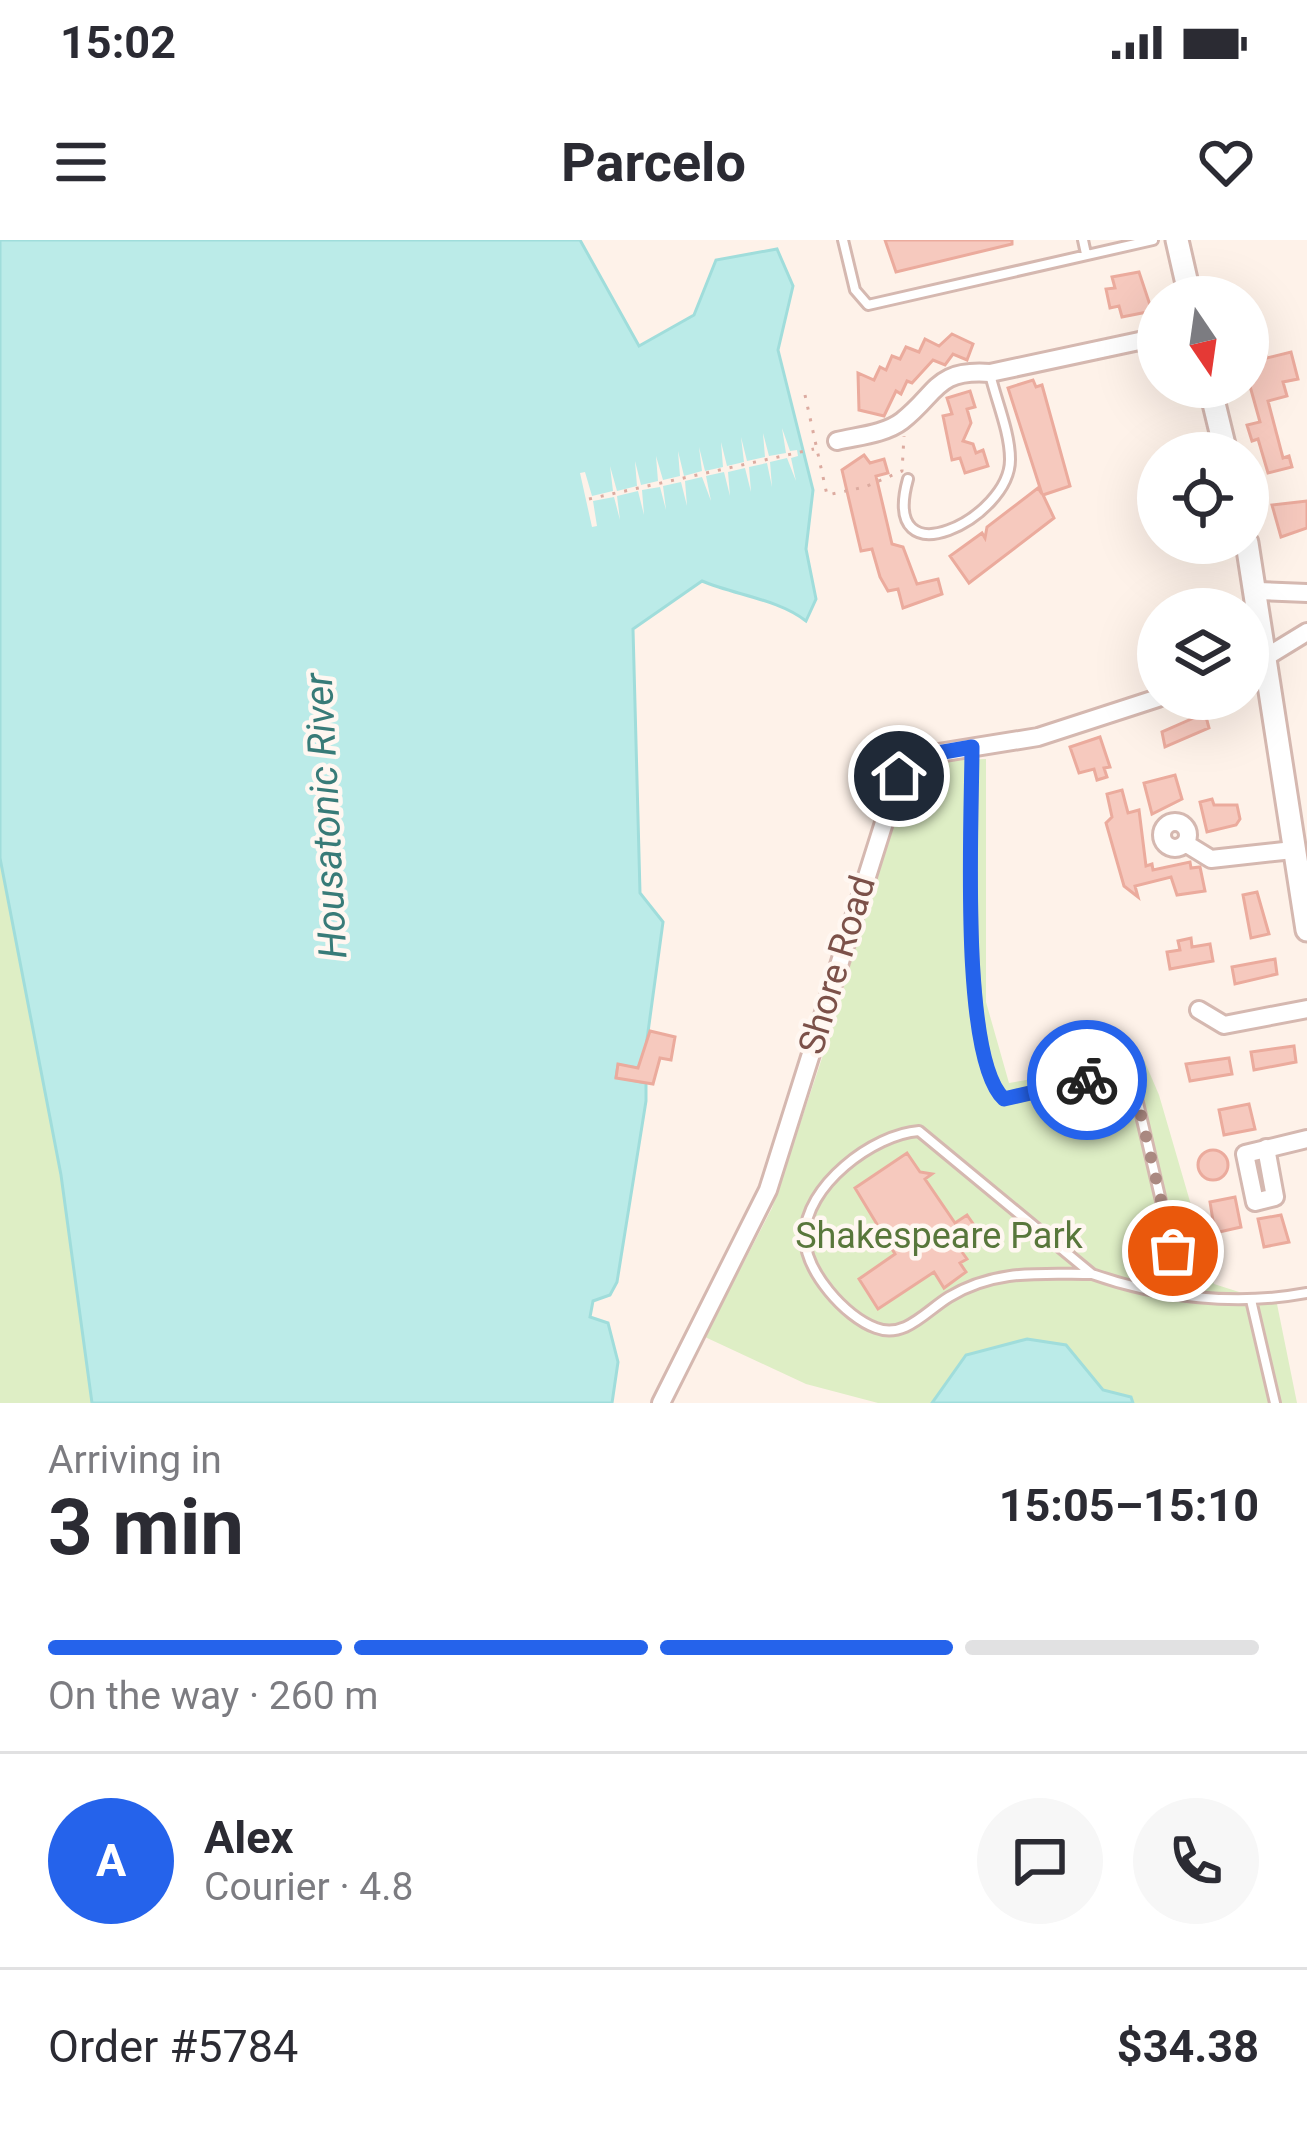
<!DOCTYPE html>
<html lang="en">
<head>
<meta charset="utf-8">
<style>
	:root { --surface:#fff; --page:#f7f7f7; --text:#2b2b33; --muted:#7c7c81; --line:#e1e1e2; --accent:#2563eb }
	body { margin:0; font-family:Roboto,sans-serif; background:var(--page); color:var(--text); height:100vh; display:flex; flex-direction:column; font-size:45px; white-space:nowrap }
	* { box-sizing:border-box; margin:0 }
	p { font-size:39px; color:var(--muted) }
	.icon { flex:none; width:66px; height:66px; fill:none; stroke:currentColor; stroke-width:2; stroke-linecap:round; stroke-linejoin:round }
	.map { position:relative; height:1163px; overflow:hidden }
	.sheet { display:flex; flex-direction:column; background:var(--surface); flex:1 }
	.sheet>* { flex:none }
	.needle { width:78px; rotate:167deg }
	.buttons { position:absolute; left:1137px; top:36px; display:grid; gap:24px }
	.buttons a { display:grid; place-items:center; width:132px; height:132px; border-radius:50%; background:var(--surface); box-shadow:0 12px 48px #0002; font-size:60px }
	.pin { position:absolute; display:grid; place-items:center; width:102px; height:102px; color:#fff; margin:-51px; border:6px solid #fff; border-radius:50%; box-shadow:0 3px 12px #0007 }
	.courier { position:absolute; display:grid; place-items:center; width:120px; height:120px; margin:-60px; border:9px solid #2563eb; border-radius:50%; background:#fff; color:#222; box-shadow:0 3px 15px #0007 }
	.summary em { font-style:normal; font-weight:700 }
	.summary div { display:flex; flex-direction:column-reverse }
	.summary { display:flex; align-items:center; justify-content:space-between; height:204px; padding:0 48px }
	h1 { font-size:78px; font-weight:700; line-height:90px }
	.bar { display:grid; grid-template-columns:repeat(4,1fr); gap:18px 12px; align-content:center; height:144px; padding:0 48px }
	.bar i { height:15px; border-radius:9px; background:var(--line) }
	.bar .on { background:var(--accent) }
	.bar p { grid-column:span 4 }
	.line { display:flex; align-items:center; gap:30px; padding:0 48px; border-top:3px solid var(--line) }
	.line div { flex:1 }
	.round { display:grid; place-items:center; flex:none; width:126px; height:126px; border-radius:63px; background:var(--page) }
	.status { display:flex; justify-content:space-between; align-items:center; height:84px; padding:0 60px; background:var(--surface); direction:ltr }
	.status svg { height:33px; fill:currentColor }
	header { display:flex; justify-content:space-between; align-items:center; height:156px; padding:0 48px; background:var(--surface); font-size:54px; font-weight:700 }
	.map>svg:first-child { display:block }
</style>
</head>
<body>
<div class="status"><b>15:02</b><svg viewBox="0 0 49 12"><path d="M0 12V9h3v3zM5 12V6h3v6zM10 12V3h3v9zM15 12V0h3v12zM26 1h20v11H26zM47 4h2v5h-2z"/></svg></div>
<header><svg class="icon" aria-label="menu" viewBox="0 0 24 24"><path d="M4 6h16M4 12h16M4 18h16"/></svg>Parcelo<svg class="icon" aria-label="heart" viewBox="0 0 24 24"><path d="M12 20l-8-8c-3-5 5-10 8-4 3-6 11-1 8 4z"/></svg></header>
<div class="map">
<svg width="1307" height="1163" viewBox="0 0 1307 1163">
	<rect width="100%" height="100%" fill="#fef2e9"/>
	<!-- green -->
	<path fill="#deeec5" d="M986,519V762L1009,843L1144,820L1159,855L1214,1044L1277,1064L1297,1163H878L806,1144L705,1097L772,968L833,785L900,549L933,521Z
		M0,618L61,935L92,1163H0Z"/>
	<!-- water -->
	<path fill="#bbebe8" stroke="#a0dddb" stroke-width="3" d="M0,0H580L639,106L694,75L716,20L777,9L793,46L778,110L813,250L806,309L816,359L806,381C778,359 735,355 702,341L633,389L640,653L663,682L645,814L638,828L618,825L616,837L646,843V861L617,1042L610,1055L593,1061L590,1077L608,1083L618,1122L612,1163H92L61,935L0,618Z
		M1027,1099L1066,1105L1103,1150L1131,1157L1133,1163H932L966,1115Z"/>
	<!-- pier -->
	<path fill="#fef2e9" d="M782,188L790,211L797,210L798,216L791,218L796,241L787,218L770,222L772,247L767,223L749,227L751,252L745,228L728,232L730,256L724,232L706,236L711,261L702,237L685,241L687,266L681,242L663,246L666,270L660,247L642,250L644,275L638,251L617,256L620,280L614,257L593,261L597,286L592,287L580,233L585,232L592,256L613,251L610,226L617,251L637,246L635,221L641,245L658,241L656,216L663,240L680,236L678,211L684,236L702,231L699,207L705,231L723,227L721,202L727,226L744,222L741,197L747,221L765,217L763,193L769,216L786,213Z"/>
	<!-- building -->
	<path fill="#f6c9be" stroke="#ebab9d" stroke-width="3" d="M885,0H1012V4L896,32Z
		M1139,32L1152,71L1122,77L1119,66L1110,68L1106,49L1115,48L1112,37Z
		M1261,92L1267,118L1291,112L1298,139L1283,142L1287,156L1268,161L1283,218L1289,216L1292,227L1268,233L1258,199L1252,201L1247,185L1260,182L1248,139V95Z
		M952,94L973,104L967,120L953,114L945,125L933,120L912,143L907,141L901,154L896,151L884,176L859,170L858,133L874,140L880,127L886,130L892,116L900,119L906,107L919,112L925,99L939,106Z
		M1033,140L1036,147L1042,145L1070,246L1043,255L1054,278L969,343L950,316L982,293L985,298L987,287L1038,248L1042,254L1008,148Z
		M970,151L975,167L967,169L971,183L963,201L973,204L976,213L983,210L988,226L965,233L960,218L952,220L943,176L952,174L947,158Z
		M864,215L870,223L884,219L888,233L876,236L892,304L903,307L917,344L938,339L942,354L903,368L898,349L888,351L880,337L872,309L861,311L842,230Z
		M1307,261V288L1281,297L1272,265Z
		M1205,473L1209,488L1165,507L1162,492Z
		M1100,497L1110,527L1104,528L1107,537L1097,540L1094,529L1079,533L1070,507Z
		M1175,535L1182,559L1152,574L1144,543Z
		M1122,550L1128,573L1139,570L1146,626L1152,624L1153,630L1190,622L1191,628L1200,627L1205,651L1177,655L1171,637L1135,646L1138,657L1124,646L1106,583L1112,577L1107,554Z
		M1212,559L1214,565H1237L1240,579L1236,585L1207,592L1200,562Z
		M1257,652L1269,694L1251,698L1243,655Z
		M1191,698L1192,707L1210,704L1213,721L1170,729L1167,712L1180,710L1178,701Z
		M1275,719L1277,734L1235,744L1232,727Z
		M650,791L675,797L671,820L660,818L653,844L616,838L618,824L638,828Z
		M1294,806L1296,822L1254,830L1251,812Z
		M1229,818L1232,834L1190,841L1186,824Z
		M1249,864L1255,889L1224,895L1219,870Z
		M1198 925a15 15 0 1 1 30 0a15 15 0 1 1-30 0Z
		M907,913L920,932L932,934L925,939L955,983L967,975L983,998L962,1012L967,1019L960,1023L966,1032L944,1048L934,1032L878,1069L859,1039L895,1014L855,948Z
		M1235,957L1241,987L1215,993L1210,962Z
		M1281,975L1289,1002L1264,1007L1258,979Z"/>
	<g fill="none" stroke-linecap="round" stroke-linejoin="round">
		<!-- service casing -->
		<g stroke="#d5b8b0" stroke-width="14">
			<path id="service" d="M843,0L855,50L868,65L1153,0
				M1083,0L1086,14
				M908,239C879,343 1011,278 1010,219C1010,192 996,160 990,134
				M972,509C973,577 959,818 1004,859L1121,832L1132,837L1183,1055
				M919,891L1092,1034C1040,1034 995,1029 949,1057C926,1071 905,1099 876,1088C845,1077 805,1031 805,997C804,946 874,894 919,891Z
				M1092,1034C1159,1058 1238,1066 1307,1053
				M1251,1060L1275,1163"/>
		</g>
		<!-- minor casing -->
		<g stroke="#d5b8b0" stroke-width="22">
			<path id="minor" d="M837,201C858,196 885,194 902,181C938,153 935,129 990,133L1158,97
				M1258,351L1307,353
				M1248,428L1307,392
				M1162 595a13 13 0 1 1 26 0a13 13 0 1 1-26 0Z
				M1185,603L1211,619L1293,610
				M1199,770L1224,785L1307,769
				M1266,908L1275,957L1255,962L1245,914L1307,899
				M661,1163L768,950L899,535L926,515L1038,497L1158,458"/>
		</g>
		<!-- tertiary casing -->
		<g stroke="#d5b8b0" stroke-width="27">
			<path id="tertiary" d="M1177,0L1190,57
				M1210,147L1226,213
				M1247,303L1307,690"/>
		</g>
		<!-- path -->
		<path stroke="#dcaba0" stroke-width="3" stroke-dasharray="3 9" stroke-linecap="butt" d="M805,155L827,255L865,247L902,231L904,196
			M589,259L814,209"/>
		<!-- service -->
		<use href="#service" stroke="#fff" stroke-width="8"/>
		<!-- minor -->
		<use href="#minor" stroke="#fff" stroke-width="16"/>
		<!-- tertiary -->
		<use href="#tertiary" stroke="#fff" stroke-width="21"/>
	</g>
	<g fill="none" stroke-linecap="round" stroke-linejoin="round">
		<!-- done -->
		<path stroke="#aa8981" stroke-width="12" stroke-dasharray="0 21.6" d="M1087,840L1120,832L1132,837L1173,1011"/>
		<!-- route -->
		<path stroke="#2563eb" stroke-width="15" d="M899,536L926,515L972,507C972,575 959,818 1004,859L1087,840"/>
	</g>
	<g text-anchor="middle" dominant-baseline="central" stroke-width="9" stroke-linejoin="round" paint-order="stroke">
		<!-- street labels -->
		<g font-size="36" fill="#7c5149" stroke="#fff7f1">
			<text transform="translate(837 725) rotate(-73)">Shore Road</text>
		</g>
		<!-- park labels -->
		<g font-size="36" fill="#58773b" stroke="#fff7f1">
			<text x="939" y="996">Shakespeare Park</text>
		</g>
		<!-- water labels -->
		<g font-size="39" font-style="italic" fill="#387b78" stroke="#fff7f1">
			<text transform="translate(326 576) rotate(-93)">Housatonic River</text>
		</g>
	</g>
</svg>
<div class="buttons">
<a><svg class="needle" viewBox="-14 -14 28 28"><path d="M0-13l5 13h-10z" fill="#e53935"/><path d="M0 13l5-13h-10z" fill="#7c7c81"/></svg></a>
<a><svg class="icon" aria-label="locate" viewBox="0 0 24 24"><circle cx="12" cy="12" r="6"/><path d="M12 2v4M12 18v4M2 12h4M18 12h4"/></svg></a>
<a><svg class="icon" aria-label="layers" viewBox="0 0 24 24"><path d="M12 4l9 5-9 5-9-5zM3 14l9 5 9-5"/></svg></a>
</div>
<div class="pin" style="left:1173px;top:1011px;background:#ea580c"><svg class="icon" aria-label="bag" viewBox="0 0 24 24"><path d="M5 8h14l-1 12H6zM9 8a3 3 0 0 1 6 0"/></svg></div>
<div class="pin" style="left:899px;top:536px;background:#1f2937"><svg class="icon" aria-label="home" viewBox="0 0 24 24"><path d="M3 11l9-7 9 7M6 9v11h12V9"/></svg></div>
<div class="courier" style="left:1087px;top:840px"><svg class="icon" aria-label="bike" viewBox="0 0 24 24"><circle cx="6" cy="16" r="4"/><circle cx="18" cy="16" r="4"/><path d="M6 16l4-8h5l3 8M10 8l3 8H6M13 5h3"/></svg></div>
</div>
<section class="sheet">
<div class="summary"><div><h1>3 min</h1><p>Arriving in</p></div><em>15:05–15:10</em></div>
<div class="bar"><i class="on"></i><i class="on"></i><i class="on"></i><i></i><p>On the way · 260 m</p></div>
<div class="line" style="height:216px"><b class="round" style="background:var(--accent);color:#fff">A</b><div><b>Alex</b><p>Courier · 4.8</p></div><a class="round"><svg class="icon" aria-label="chat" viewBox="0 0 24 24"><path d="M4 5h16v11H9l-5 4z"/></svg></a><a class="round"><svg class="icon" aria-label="phone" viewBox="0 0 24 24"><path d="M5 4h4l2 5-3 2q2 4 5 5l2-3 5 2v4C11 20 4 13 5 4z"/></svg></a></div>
<div class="line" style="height:156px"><div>Order #5784</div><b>$34.38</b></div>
</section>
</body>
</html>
